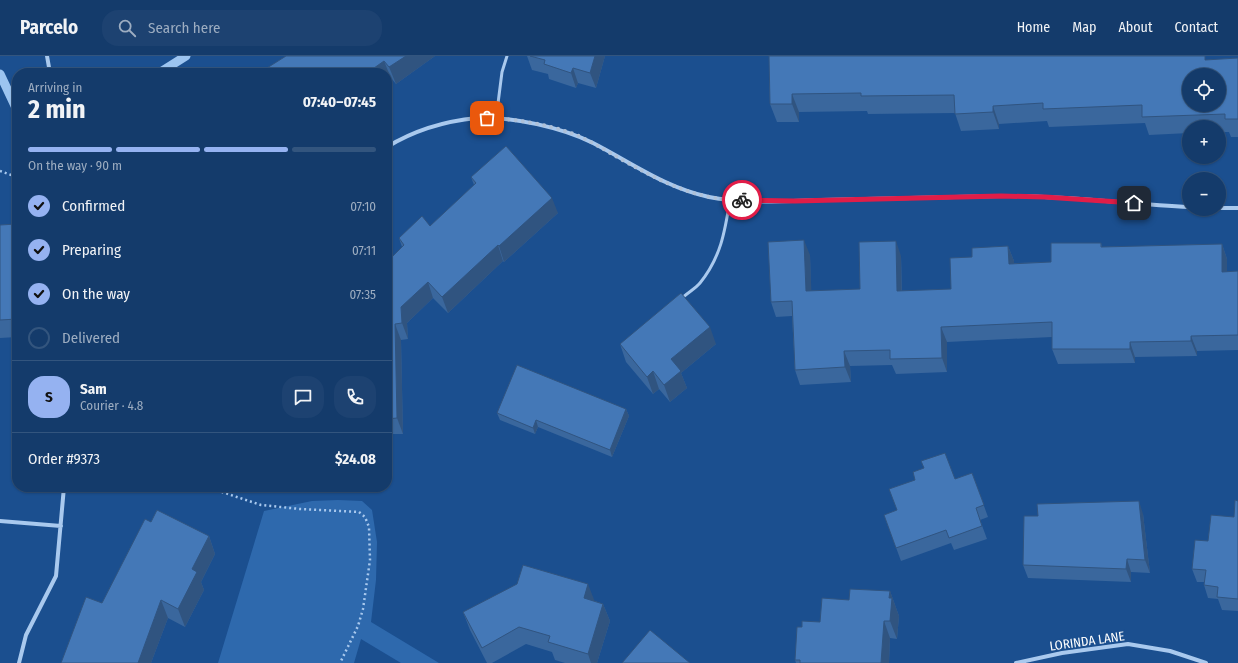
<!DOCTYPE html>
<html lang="en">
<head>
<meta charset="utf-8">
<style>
	:root { --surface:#143b6b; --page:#1d4271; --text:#f1f3f6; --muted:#9dadc1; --line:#33557e; --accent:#95b2f1 }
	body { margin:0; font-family:"Fira Sans Condensed",sans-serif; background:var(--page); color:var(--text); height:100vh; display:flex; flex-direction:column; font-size:15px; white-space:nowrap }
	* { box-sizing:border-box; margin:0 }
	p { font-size:13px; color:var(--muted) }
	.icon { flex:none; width:22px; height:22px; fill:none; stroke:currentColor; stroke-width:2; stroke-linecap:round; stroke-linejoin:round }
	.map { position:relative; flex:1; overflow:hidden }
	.details { position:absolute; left:12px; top:12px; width:380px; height:424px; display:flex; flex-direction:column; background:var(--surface); border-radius:16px; box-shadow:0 1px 3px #0004,0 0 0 1px var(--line) }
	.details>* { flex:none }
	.tools { position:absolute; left:1182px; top:12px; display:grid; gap:8px }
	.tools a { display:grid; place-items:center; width:44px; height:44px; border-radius:50%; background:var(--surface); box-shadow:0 1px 3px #0004,0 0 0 1px var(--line); font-size:20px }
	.pin { position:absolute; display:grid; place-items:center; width:34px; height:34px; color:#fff; margin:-17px; border-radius:8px; box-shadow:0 2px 6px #0006 }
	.courier { position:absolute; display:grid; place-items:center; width:40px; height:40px; margin:-20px; border:3px solid #e11d48; border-radius:50%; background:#fff; color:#222; box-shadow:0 1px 5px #0007 }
	.overview em { font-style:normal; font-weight:700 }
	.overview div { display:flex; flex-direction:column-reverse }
	.overview { display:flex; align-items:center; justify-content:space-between; height:68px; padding:0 16px }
	h1 { font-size:26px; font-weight:700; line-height:30px }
	.bar { display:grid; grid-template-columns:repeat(4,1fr); gap:6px 4px; align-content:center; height:48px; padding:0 16px }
	.bar i { height:5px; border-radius:3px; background:var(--line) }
	.bar .current { background:var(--accent) }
	.bar p { grid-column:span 4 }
	.line { display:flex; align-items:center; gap:10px; padding:0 16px; border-top:1px solid var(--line) }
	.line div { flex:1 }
	.round { display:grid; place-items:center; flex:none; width:42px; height:42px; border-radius:16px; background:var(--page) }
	ol { padding:0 16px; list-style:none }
	li { display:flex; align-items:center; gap:12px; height:44px }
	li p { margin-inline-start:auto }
	li .icon { padding:4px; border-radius:50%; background:var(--accent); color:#111; stroke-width:4 }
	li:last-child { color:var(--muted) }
	li i { width:22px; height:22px; border:2px solid var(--line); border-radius:50% }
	header { display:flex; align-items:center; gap:24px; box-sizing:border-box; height:56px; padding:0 20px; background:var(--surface); border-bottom:1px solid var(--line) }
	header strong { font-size:19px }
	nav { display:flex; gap:22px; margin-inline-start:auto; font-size:14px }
	.search { width:280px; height:36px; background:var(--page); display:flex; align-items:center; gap:10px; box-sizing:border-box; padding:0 14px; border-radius:16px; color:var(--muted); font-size:15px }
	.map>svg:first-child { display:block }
</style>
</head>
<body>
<header>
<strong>Parcelo</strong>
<div class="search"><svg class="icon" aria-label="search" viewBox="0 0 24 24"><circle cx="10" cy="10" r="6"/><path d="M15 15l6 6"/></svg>Search here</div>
<nav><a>Home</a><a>Map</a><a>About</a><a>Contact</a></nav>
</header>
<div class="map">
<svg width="1238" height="607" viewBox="0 0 1238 607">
	<rect width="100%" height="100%" fill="#1b4f8f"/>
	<!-- green -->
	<path fill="#2e69ad" d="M338,444L362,445L372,454L377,486L376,524L371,566L439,607H401L361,583L354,607H218L264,455L312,445Z"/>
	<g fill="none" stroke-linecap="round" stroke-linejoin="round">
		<!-- stream -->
		<path stroke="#9cc4f0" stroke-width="9" d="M159,17L186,0
			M0,18L17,54"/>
		<!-- path -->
		<path stroke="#a9c9ee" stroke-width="2.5" stroke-dasharray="2 3" stroke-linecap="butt" d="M0,115L17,121
			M213,431L216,434L261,449L300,453L359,456L365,461L369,471L370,504L363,553L358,570L340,607"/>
		<!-- service -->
		<path stroke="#a9c9ee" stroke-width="3" d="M496,63L502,16L507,0
			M681,243C687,237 695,233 700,227C721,201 725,175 730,144"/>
		<!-- minor -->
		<path stroke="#a9c9ee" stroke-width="4" d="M47,0L50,17
			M387,91C413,75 446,65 477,62C512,60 563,72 593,87C632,107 666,132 709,141C742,148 787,145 821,144C880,143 940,141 999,140C1062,139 1126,148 1189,151
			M1219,152H1238
			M0,465L61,470
			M19,607L26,579L56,520L64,431
			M1016,607L1062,597L1128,588L1170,595L1206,607"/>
	</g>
	<!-- wall -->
	<path fill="#3a679d" d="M435,0L396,28L391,22L259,17Z
		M527,0H605L596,32L578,27L576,32L549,23L548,18L532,14Z
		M769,0L1207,4L1238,2V81H1231L1229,76H1219V71H1189V77L1149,79L1145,67L1049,71L1047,65L999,68V73L961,75L955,57L868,58L867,55L799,56V66H777L770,48Z
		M471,121L558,157L504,206L503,205L448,257L433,242L407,267L408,283L401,284L403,378H387V206L402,191L399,182L430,170L474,129Z
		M17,168V281L0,282V169Z
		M1101,187L1102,191L1222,188L1227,203V216L1238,215V294L1197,295V300L1135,301V307L1058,308L1052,293V281L947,286V316L896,318L892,309L850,310L851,326L800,329L795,314L792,260L776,261L771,246L810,199L811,235L860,233L901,200L902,235L951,233L972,201L1008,190L1014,205V207L1051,206Z
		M620,288H716L681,317L687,332L670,346L659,333L653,338L626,306Z
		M626,353L629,360L612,401L538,371L535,378L500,364L497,357Z
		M972,417L988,461L980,464L987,483L954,494L951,487L901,505L884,459L897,454L955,423Z
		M1238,445V555L1222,554L1218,543L1208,542L1204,529V526H1197L1192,513L1208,485L1234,461Z
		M1143,458L1150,517L1131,516V526L1028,522L1023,509Z
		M151,466L209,480L215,498L201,526L204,534L185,571L168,562L151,607H61L102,547Z
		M890,535L899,560L897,583L890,582L889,607H796L795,604L802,571L820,566L849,544Z
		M595,545L603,548L610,565L597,607H565L555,604L552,596L526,588L492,607H487L470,574L463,556Z"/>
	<!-- shaded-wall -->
	<path fill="#305480" d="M406,0H435L396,28L389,11Z
		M595,0H605L596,32L590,17Z
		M384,5L391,22L387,24V17H367Z
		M573,12L578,27L576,32L571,17Z
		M792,38L799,56V66L792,48Z
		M993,50L999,68V73L993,56Z
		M552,142L558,157L504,206L499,190Z
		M804,184L810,199L812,250L806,235Z
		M896,185L901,200L902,250L897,235Z
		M1222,188L1227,203V231L1222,216Z
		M498,189L503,205L448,257L442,241Z
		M1008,190L1014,205L1015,222L1009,208Z
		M428,226L433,242L407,267L408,283L402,267L401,251Z
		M395,268L401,284L403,378L397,362Z
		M710,271L716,288L681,317L687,332L670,346L664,329L671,303Z
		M941,271L947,286V316L942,302Z
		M1191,280L1197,295V300L1191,285Z
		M1130,286L1135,301V307L1130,293Z
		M844,295L850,310L851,326L845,311Z
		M653,315L659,333L653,338L647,321Z
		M626,353L629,360L612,401L610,394Z
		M536,364L538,371L535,378L533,372Z
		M1139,445L1143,458L1150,517L1145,504Z
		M209,480L215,498L201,526L204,534L185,571L178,553L192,513Z
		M1127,503L1131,516V526L1126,513Z
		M588,528L595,546L584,542Z
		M890,535L899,560L897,583L890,565L889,542Z
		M161,544L168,562L151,607H138Z
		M603,548L610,565L597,607H591L588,598Z
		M884,565L890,582L889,607H881Z"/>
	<!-- building -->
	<path fill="#4478b7" stroke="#305480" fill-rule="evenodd" d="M286,0H406L389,11L384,5L367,17H259Z
		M530,0H595L590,17L573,12L571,17L544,8L545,4Z
		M769,0H1205V4L1238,2V63H1225V58L1142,61V49L1043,53V47L993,50V56L955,58L954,39L861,40V37L792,38V48H770ZM1189,19H1219V49H1189Z
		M506,90L552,142L499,190L498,189L442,241L428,226L401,251L402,267L395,268L397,362L387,363V206L404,189L399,182L422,160L430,170L476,127L471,121Z
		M17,168V263L0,264V169Z
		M804,184L806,235L860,233L859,186L896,185L897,235L951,233L950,202L972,201V192L1008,190L1009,208L1051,206V187H1101V191L1222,188V216L1238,215V279L1191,280V285L1130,286V293H1052V266L941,271L942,302L890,303V294L844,295L845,311L795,314L792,245L771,246L768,186Z
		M681,237L710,271L671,303L681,315L664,329L653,315L647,321L620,288Z
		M517,309L626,353L610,394L536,364L533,372L497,357Z
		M945,397L955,423L972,417L984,449L976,452L982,470L949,482L946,474L896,492L884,459L897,454L889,433L915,424L913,416L924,412L921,405Z
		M1235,444L1238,445V543L1217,541L1218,531L1204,529L1206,514L1192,513L1195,484L1208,485L1211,459L1234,461Z
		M1139,445L1145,504L1127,503L1126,513L1023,509L1024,460H1038L1037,448Z
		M157,454L209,480L192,513L197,516L178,553L161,544L138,607H61L86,541L102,547L145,463L151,466Z
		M523,509L588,528L584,542L603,548L588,598L548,586L550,580L519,571L482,592L463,556L517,528Z
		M850,533L890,535L889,542H892L890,565H884L881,607H800V604H795L797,571H802V565L820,566L822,542L849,544Z
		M650,574L690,607H622Z"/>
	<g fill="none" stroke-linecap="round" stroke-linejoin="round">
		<!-- done -->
		<path stroke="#afc1d8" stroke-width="4" stroke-dasharray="0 7.2" d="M487,62C516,63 547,68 574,78C589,84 603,93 617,101C659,124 693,144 742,144"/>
		<!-- route -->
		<path stroke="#e11d48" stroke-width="5" d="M742,144L795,145L1001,140L1045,141L1134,147"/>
	</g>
	<g text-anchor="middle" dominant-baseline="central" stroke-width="3" stroke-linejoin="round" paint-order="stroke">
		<!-- street labels -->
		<g font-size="13" fill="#fff" stroke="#1b4f8f">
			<text transform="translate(1087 585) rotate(-8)">LORINDA LANE</text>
		</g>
	</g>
</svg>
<div class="tools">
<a><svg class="icon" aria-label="locate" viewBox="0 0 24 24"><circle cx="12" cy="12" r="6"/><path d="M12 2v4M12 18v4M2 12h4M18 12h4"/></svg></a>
<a>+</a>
<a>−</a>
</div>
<div class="pin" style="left:487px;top:62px;background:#ea580c"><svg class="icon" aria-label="bag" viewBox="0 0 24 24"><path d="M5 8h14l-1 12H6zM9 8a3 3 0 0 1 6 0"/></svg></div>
<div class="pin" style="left:1134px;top:147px;background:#1f2937"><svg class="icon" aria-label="home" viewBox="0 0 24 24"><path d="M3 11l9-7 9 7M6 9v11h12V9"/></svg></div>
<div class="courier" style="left:742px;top:144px"><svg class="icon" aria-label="bike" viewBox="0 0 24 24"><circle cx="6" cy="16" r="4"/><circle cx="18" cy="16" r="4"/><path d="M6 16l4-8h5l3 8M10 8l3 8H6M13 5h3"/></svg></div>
<section class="details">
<div class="overview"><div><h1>2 min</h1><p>Arriving in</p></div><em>07:40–07:45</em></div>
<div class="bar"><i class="current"></i><i class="current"></i><i class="current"></i><i></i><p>On the way · 90 m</p></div>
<ol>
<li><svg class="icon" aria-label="check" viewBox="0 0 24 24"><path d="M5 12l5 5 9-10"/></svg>Confirmed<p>07:10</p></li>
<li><svg class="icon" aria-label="check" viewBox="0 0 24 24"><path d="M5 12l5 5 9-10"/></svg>Preparing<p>07:11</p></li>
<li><svg class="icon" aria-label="check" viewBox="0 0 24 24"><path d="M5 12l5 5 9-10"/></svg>On the way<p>07:35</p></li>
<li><i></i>Delivered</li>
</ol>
<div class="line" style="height:72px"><b class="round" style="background:var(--accent);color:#111">S</b><div><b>Sam</b><p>Courier · 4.8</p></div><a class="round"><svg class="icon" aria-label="chat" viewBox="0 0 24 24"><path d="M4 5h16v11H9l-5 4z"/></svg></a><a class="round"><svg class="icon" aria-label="phone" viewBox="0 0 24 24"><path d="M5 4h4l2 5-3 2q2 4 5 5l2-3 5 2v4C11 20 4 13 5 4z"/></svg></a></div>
<div class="line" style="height:52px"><div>Order #9373</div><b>$24.08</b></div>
</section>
</div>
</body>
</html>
